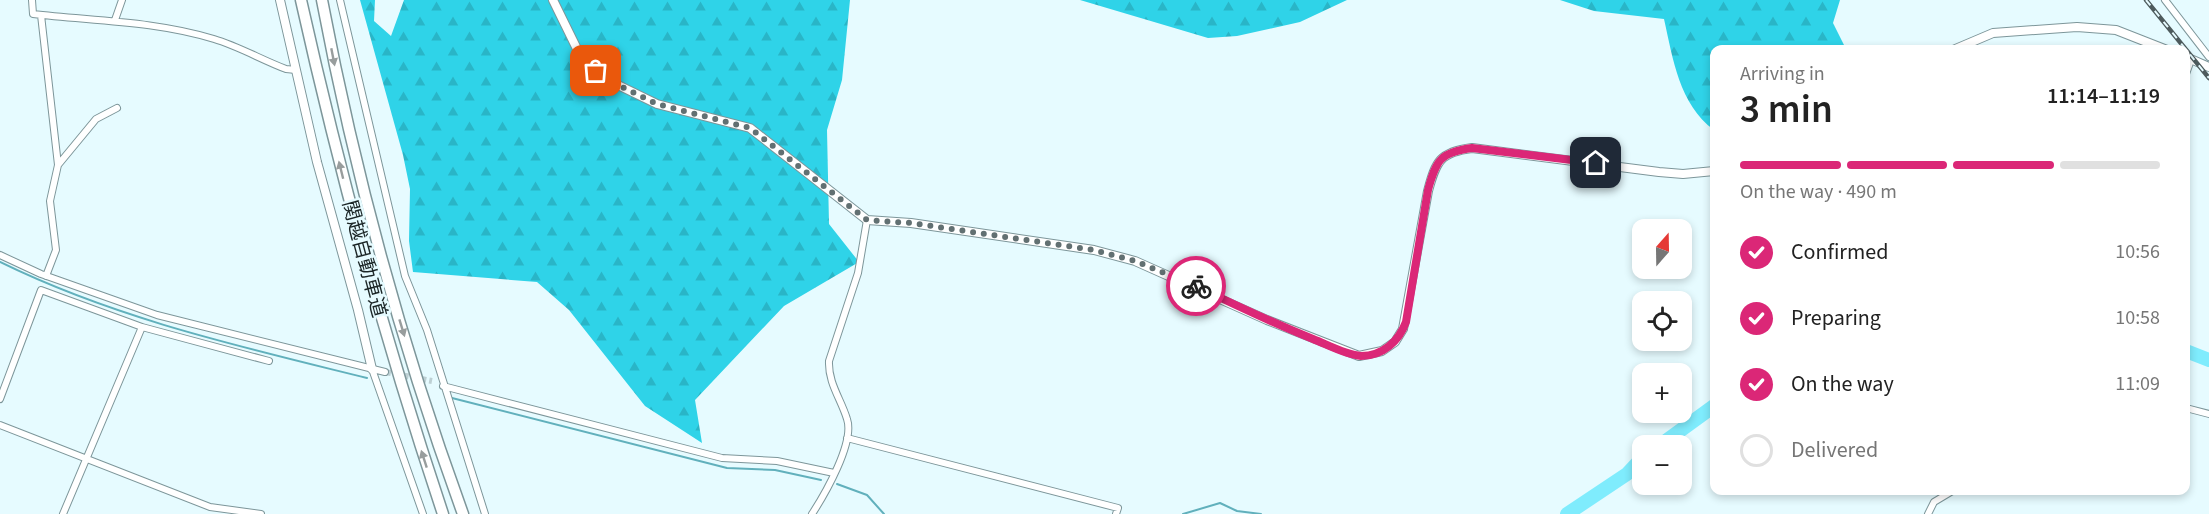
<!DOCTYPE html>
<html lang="en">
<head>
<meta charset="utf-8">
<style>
	:root { --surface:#fff; --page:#f2f2f2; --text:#222; --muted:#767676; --line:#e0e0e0; --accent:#db2777 }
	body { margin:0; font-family:"Source Sans 3","Noto Sans JP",sans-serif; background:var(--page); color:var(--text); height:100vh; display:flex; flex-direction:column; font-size:22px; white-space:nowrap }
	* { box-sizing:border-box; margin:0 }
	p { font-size:20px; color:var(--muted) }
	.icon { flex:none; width:33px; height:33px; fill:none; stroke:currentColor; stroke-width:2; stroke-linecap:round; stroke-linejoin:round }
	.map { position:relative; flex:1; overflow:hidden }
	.side { position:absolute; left:1710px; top:45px; width:480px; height:450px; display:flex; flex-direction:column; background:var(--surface); border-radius:12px; box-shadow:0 3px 9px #0003 }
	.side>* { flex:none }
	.needle { width:39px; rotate:20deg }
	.buttons { position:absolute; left:1632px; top:219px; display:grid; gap:12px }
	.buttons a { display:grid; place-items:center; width:60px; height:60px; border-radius:12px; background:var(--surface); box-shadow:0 3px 9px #0003; font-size:30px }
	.pin { position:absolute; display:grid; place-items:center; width:51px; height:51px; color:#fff; margin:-26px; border-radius:12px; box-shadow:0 3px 9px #0006 }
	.courier { position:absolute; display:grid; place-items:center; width:60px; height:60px; margin:-30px; border:4px solid #db2777; border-radius:50%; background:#fff; color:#222; box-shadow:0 2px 8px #0007 }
	.head em { font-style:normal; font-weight:600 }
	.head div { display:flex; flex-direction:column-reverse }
	.head { display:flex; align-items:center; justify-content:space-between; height:102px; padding:0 30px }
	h1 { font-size:39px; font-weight:600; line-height:45px }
	.bar { display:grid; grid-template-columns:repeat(4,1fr); gap:9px 6px; align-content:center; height:72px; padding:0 30px }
	.bar i { height:8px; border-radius:4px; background:var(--line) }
	.bar .active { background:var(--accent) }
	.bar p { grid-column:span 4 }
	ol { padding:0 30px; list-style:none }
	li { display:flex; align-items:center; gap:18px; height:66px }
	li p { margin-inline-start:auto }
	li .icon { padding:6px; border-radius:50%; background:var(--accent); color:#fff; stroke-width:4 }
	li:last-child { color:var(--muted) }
	li i { width:33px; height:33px; border:3px solid var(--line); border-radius:50% }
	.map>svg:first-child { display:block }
</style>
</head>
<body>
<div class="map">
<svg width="2209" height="514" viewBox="0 0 2209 514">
	<defs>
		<pattern id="forest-firs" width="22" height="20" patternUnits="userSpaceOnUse" patternTransform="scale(1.5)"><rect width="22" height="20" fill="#2fd3e8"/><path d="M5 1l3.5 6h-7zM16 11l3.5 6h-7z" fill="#29b5c7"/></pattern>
	</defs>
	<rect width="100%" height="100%" fill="#e6fbff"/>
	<!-- forest -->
	<path fill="url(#forest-firs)" d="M360,0H375L374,21L391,36L404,0H850L842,80L827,130L829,224L859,262L784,306L695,400L702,443L645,406L569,310L537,282L413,272L409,241L410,189L403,155Z
		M1080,0H1347L1300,22L1237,36L1208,38Z
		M1560,0H1840L1833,23L1844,45L1859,49L1714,50V130C1679,104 1673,59 1664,19L1594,11Z"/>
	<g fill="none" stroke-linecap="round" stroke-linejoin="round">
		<!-- stream -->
		<path stroke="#61b0bc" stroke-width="2" d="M0,262C116,319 242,347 367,378
			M452,398L727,468L775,470L821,480
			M837,484L867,495L884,514
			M1183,514L1220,503L1237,511L1261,514"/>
		<!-- river -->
		<path stroke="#7fecfd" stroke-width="14" d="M2186,351L2209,360
			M1659,446L1714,406
			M1567,514L1627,474L1642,458"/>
		<!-- minor-tunnel -->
		<path stroke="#bdd0d4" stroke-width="6" stroke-dasharray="6 3" stroke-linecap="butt" d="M385,372L432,381"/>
		<!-- minor casing -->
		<g stroke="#7d969a" stroke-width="8">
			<path id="minor" d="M32,0L33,14C94,21 155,21 214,39C238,46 262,60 286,69L296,70
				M340,0L405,276L427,330L485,514
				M2165,0L2209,57
				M41,15L58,165
				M115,20L122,0
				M2186,74L2191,60
				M0,255L41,274L157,315L385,372
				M46,276L56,250L50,201L58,165L96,119L117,108
				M372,369L423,514
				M443,386L722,458L777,461L834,473
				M0,399L41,290L142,327L269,361
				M2186,408L2209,414
				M0,425L210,507L261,514
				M847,438L1118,508L1116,514
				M63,514L142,327
				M812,514C825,494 855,442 847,419C841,399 828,383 829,361L858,273L867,220
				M1928,514L1934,502L1954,490"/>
		</g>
		<!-- tertiary casing -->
		<g stroke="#7d969a" stroke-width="10">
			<path id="tertiary" d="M280,0L317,162L358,310L372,369
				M553,0L579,53L596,71L618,85L657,104L750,128L867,220L911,223L1094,250L1135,261L1267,320L1359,356L1382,351L1395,342L1403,329L1428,191C1436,161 1440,152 1472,148L1659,172L1683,174L1714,171
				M1953,50L1993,33L2077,27L2116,30L2167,50
				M2186,57L2209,67"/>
		</g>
		<!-- motorway casing -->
		<g stroke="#7d969a" stroke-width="13">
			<path id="motorway" d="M301,0C340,175 386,344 443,514
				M322,0C355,175 402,347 463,514"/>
		</g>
		<!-- minor -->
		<use href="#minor" stroke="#fff" stroke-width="6"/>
		<!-- tertiary -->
		<use href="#tertiary" stroke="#fff" stroke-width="8"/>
		<!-- motorway -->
		<use href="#motorway" stroke="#fff" stroke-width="10"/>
		<!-- rail casing -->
		<g stroke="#4e5b5d" stroke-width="4.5">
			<path id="rail" d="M2146,0L2209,78"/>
		</g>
		<!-- rail -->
		<use href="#rail" stroke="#e6fbff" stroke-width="2" stroke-dasharray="7" stroke-linecap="butt"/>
	</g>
	<!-- one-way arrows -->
	<defs><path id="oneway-solid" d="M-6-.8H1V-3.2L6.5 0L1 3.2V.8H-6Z" transform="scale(1.5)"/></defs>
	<g fill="#989d9d">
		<use href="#oneway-solid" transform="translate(333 57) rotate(79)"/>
		<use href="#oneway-solid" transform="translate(341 170) rotate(-104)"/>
		<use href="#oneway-solid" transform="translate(402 328) rotate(73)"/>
		<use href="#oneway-solid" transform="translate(424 459) rotate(-108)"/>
	</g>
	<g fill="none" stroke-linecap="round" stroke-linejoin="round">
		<!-- done -->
		<path stroke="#627072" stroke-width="6" stroke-dasharray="0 10.8" d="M596,71L618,85L657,104L750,128L867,220L911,223L1094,250L1135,261L1196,286"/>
		<!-- route -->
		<path stroke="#db2777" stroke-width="8" d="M1196,286C1235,305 1273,323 1313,339C1328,345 1346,355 1361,356C1383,356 1399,341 1406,322L1428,190C1436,161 1440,152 1472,148L1596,163"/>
	</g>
	<g text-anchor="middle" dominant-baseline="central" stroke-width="5" stroke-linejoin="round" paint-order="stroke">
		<!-- street labels -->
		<g font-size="20" fill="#1b2526" stroke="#e6fbff">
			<text transform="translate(364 259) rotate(75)">関越自動車道</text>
		</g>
	</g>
</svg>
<div class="buttons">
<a><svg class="needle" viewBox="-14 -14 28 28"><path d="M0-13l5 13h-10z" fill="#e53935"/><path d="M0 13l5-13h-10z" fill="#767676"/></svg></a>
<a><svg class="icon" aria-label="locate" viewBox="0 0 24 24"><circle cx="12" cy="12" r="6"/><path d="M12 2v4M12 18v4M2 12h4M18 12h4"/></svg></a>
<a>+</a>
<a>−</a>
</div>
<div class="pin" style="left:596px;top:71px;background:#ea580c"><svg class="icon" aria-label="bag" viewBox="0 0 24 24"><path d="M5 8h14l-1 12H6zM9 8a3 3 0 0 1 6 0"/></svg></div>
<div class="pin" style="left:1596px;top:163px;background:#1f2937"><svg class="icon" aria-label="home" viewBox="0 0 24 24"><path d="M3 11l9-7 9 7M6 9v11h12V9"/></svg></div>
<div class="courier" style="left:1196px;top:286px"><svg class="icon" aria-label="bike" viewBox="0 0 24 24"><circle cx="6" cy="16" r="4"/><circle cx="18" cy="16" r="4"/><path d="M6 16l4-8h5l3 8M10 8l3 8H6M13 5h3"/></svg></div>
<section class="side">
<div class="head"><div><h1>3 min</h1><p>Arriving in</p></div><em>11:14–11:19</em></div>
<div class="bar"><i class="active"></i><i class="active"></i><i class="active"></i><i></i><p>On the way · 490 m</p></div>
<ol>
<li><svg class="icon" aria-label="check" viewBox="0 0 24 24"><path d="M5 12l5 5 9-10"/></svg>Confirmed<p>10:56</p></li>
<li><svg class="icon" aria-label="check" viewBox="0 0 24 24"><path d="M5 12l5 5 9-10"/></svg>Preparing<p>10:58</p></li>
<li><svg class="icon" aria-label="check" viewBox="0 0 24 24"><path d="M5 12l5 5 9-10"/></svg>On the way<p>11:09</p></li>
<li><i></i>Delivered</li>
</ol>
</section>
</div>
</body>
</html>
